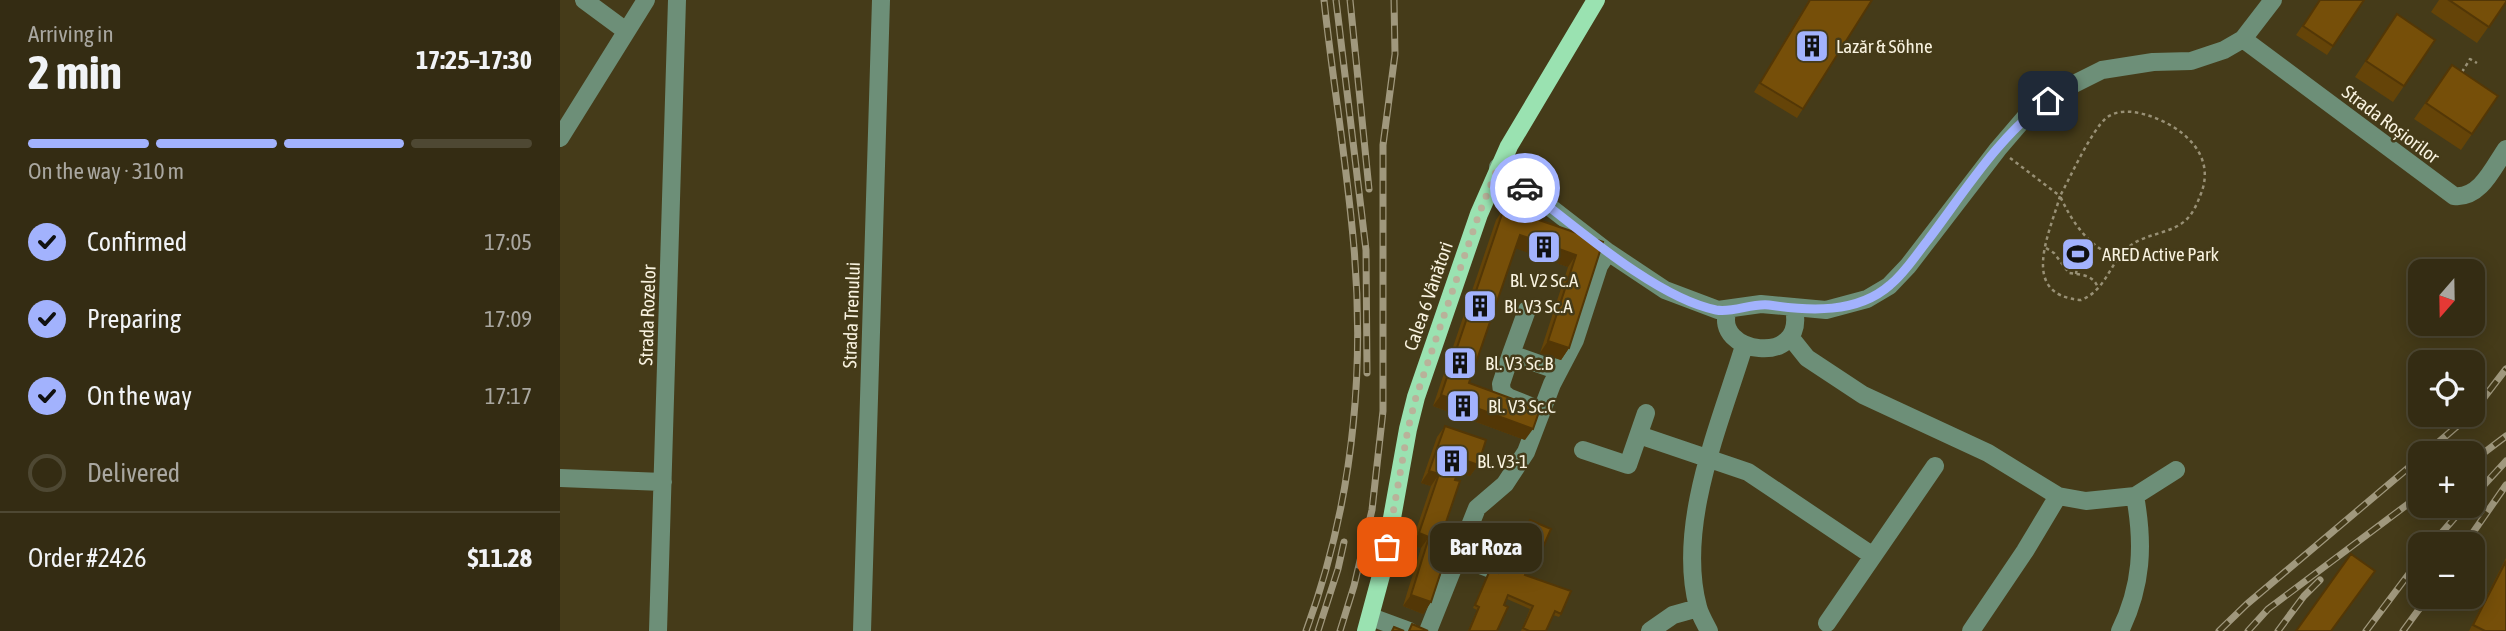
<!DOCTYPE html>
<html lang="en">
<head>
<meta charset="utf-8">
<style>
	:root { --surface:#342c13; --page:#3c341c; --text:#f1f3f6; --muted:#a9a7a0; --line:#4e4833; --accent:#a2b2fd }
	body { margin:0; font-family:"Asap Condensed",sans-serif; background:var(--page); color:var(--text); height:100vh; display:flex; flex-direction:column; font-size:26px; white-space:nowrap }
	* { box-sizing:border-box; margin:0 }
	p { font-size:23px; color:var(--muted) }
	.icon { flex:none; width:38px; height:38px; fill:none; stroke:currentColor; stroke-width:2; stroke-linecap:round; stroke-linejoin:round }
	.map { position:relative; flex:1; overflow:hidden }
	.drawer { display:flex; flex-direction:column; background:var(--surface); width:560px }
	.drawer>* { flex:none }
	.needle { width:46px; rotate:200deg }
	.tools { position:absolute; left:1848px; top:259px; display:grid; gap:14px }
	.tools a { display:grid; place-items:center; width:77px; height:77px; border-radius:14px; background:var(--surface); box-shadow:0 4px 18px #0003,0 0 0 2px var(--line); font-size:35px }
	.pin { position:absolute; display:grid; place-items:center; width:60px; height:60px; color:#fff; margin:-30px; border-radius:14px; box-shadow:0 4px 10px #0006 }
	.courier { position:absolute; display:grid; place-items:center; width:70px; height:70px; margin:-35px; border:5px solid #a2b2fd; border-radius:50%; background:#fff; color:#222; box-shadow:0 2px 9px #0007 }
	.bubble { position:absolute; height:49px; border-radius:14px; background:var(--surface); box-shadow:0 4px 18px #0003,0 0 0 2px var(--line); font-size:23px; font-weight:700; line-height:49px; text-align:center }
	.summary em { font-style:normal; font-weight:700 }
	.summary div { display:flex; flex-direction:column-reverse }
	.summary { display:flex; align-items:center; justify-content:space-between; height:119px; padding:0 28px }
	h1 { font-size:46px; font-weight:700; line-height:52px }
	.bar { display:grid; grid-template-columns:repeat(4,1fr); gap:10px 7px; align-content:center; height:84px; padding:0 28px }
	.bar i { height:9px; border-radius:5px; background:var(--line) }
	.bar .active { background:var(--accent) }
	.bar p { grid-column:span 4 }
	.line { display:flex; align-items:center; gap:18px; padding:0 28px; border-top:2px solid var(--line) }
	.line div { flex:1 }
	ol { padding:0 28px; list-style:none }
	li { display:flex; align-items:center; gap:21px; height:77px }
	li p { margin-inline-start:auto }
	li .icon { padding:7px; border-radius:50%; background:var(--accent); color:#111; stroke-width:4 }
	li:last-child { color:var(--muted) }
	li i { width:38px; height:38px; border:4px solid var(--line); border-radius:50% }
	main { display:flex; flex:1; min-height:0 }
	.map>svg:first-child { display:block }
</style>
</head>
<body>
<main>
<section class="drawer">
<div class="summary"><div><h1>2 min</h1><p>Arriving in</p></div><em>17:25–17:30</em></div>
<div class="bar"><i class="active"></i><i class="active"></i><i class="active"></i><i></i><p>On the way · 310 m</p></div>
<ol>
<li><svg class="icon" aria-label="check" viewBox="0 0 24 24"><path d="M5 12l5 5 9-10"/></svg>Confirmed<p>17:05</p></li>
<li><svg class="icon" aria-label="check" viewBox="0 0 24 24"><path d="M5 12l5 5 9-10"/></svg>Preparing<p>17:09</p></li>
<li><svg class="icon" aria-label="check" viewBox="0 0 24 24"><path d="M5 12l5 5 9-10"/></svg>On the way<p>17:17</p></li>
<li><i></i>Delivered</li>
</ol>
<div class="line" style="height:91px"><div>Order #2426</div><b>$11.28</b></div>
</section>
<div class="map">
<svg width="1946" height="631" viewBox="0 0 1946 631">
	<rect width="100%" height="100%" fill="#453b19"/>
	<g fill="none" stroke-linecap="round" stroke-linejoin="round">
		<!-- path -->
		<path stroke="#989075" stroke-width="2.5" stroke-dasharray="3.5 3.5" stroke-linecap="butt" d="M1902,72L1910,59L1917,63
			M1450,158L1500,196C1490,233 1458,295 1521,300C1547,290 1549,262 1570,246C1586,233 1612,234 1627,219C1633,213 1637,204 1640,196C1658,155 1622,126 1587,115C1573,111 1558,109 1546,118C1530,133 1511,176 1500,196C1513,224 1528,245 1556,258
			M1486,248L1494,253L1509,273C1521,275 1533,274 1538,288
			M1516,274L1518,260L1531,244"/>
		<!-- minor -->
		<path stroke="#6d8f78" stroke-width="18" d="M24,0L66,31
			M1683,39L1894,196C1920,199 1933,168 1946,149
			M0,138L86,0
			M1048,252L1105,290L1158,310L1201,304L1266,310L1307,299L1329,286L1348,266L1438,149L1468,114L1508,87L1542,70L1593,62L1631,61L1664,50L1683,39L1713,0
			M967,310L951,354L999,371
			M1168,310C1151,353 1247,369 1234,309
			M1231,338L1247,358L1303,395L1428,453L1498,496L1526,501L1575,496L1616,470
			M951,354L941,384L942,392L948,397L978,409
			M1079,435L1188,472L1313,556
			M1023,450L1068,465L1086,413
			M0,478L103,482
			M899,557L931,569
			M811,617L849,631
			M1267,623L1375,466
			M98,631L117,0
			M302,631L321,0
			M868,631L917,508L945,484L966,452L992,384L1015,340L1039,266L1048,252L938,167
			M1090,631L1113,615L1138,608
			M1149,631C1145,623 1140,615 1138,607C1116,525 1160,424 1184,346
			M1411,631L1465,551L1498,496
			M1560,631C1582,586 1584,545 1575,496"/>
		<!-- major -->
		<path stroke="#9ae2b1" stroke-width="18" d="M806,631L823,568L848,429L856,397L919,214L949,146L1036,0"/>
		<!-- rail casing -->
		<g stroke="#a0987d" stroke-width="7">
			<path id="rail" d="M776,0L806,250L807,373
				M790,0L809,189
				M1913,412L1946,369
				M1866,453L1910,415
				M1913,461L1946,436
				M1913,497L1946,461
				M1872,544L1905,506
				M1905,544L1946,485
				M746,631C791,509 805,378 794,248C787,165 773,83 764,0
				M758,631L778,569L784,542
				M780,631L794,586L812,510L823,411V145L835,54L834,0
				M1659,631L1687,604L1860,458
				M1688,631L1708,609L1860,495
				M1718,631L1744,596L1760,580
				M1806,631L1860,559
				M1843,631L1868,597"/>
		</g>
		<!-- rail -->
		<use href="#rail" stroke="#453b19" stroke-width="4.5" stroke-dasharray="13" stroke-linecap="butt"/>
	</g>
	<!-- wall -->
	<path fill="#654408" d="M1249,0H1312L1237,118L1194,92Z
		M1760,0H1804L1767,55L1736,35Z
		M1879,0H1946V2L1917,43L1871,12Z
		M1837,14L1844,86L1833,102L1795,77Z
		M1892,65L1938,96L1901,150L1854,119Z
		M944,208L1043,242L1009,348L1001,360L980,353L1008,267L956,248L909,383L965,440L873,406L936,220Z
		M885,426L918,465L910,476L897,472L880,540L871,602L863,614L843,606L861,548L851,545L871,486L861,483L877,437Z
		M970,520L977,561L975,564L971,562L965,575L1001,614L999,617L993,615L986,631H961L970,609L947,599L944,605L937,631H908L917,610L913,608L928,573L930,570L937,573L950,543L952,540L959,543Z
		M1946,558V631H1909L1944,562Z"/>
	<!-- shaded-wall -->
	<path fill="#533706" d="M960,235L1016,255L1008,267L952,247Z
		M988,341L1009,348L1001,360L980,353Z
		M881,395L973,429L965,440L873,406Z
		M902,459L918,465L910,476L894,471Z
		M869,471L879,474L871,486L861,483Z
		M859,533L869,537L861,548L851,545Z
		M851,595L871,602L863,614L843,606Z"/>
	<!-- building -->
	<path fill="#764f09" stroke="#533706" stroke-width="2" d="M1250,0H1312L1243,109L1200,83Z
		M1760,0H1804L1773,46L1743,26Z
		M1889,0H1946V2L1929,27Z
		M1837,14L1875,40L1844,86L1806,61Z
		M1892,65L1938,96L1912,134L1866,103Z
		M944,208L1043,242L1009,348L988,341L1016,255L960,235L909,383L980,409L973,429L881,395Z
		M885,426L926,440L918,465L902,459L895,480L900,481L880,540L890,544L871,602L851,595L869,537L859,533L879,474L869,471Z
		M970,520L991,529L977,561L972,559L965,575L1011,591L1001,614L995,611L986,631H969L963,628L973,606L948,595L944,605L948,607L937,631H909L919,607L915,605L930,570L938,573L952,540L960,543Z
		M1791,554L1815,571L1771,631H1736Z
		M1946,561V631H1925L1913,625Z
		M852,624L868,631H849Z
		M834,627L844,631H832Z"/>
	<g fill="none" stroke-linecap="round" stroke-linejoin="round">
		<!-- done -->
		<path stroke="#b9b29a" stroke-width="7" stroke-dasharray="0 12.6" d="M827,547L848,429L856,397L919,214L938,167L965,188"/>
		<!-- route -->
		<path stroke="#a2b2fd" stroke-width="9" d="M965,188C1015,226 1096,298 1156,310C1174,313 1191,303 1209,305C1249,311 1297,314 1330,285C1345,273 1356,255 1368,240C1403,194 1440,134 1488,101"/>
	</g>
	<!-- icons -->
	<defs>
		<g id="building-square" transform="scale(1.75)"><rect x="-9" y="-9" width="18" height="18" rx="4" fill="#a2b2fd" stroke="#453b19"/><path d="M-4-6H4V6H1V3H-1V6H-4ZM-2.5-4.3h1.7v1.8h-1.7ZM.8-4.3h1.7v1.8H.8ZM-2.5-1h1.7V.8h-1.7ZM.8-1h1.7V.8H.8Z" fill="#111"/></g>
		<g id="stadium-square" transform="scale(1.75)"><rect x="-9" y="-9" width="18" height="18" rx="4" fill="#a2b2fd" stroke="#453b19"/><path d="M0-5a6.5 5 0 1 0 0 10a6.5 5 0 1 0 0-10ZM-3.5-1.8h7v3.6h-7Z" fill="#111"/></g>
	</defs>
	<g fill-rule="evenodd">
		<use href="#building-square" x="1252" y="46"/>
		<use href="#building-square" x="984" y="247"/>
		<use href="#stadium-square" x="1518" y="254"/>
		<use href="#building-square" x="920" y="306"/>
		<use href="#building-square" x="900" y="363"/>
		<use href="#building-square" x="903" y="406"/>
		<use href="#building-square" x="892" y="461"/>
	</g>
	<g text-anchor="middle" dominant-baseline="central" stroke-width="5" stroke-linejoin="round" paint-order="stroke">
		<!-- poi labels -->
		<g font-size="19" fill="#f8f2df" stroke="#453b19" text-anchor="start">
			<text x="1276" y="46">Lazăr &amp; Söhne</text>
			<text x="1542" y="254">ARED Active Park</text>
			<text x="984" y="280" text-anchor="middle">Bl. V2 Sc.A</text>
			<text x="944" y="306">Bl. V3 Sc.A</text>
			<text x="925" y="363">Bl. V3 Sc.B</text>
			<text x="928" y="406">Bl. V3 Sc.C</text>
			<text x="917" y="461">Bl. V3-1</text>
		</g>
		<!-- street labels -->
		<g font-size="19" fill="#f8f2df" stroke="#453b19">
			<text transform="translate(1831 124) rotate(37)">Strada Roșiorilor</text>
			<text transform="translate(868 296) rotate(-71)">Calea 6 Vânători</text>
			<text transform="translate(87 315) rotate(-88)">Strada Rozelor</text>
			<text transform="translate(291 315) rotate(-88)">Strada Trenului</text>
		</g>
	</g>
</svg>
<div class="tools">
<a><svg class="needle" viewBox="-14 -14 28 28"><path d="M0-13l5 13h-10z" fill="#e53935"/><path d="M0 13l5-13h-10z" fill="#a9a7a0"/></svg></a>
<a><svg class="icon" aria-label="locate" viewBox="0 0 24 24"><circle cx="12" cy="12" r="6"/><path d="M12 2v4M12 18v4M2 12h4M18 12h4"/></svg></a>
<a>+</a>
<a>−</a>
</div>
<div class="pin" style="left:827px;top:547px;background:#ea580c"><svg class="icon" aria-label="bag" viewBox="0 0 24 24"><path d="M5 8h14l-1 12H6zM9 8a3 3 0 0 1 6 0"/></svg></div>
<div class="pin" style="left:1488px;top:101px;background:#1f2937"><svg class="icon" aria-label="home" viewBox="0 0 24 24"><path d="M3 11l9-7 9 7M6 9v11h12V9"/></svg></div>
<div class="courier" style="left:965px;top:188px"><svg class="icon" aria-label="car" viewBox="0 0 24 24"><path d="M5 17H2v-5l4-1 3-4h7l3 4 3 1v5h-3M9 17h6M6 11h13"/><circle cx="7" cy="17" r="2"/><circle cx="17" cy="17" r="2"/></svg></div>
<div class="bubble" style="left:870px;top:523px;width:112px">Bar Roza</div>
</div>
</main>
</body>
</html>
